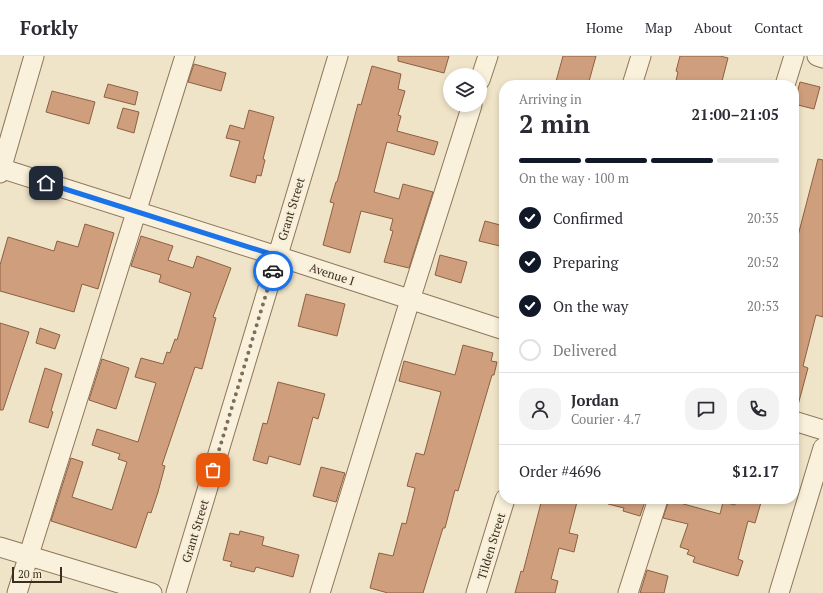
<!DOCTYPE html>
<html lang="en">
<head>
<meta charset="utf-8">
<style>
	:root { --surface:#fff; --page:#f2f2f3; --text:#2b2b33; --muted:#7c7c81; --line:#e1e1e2; --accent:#111827 }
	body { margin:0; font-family:"PT Serif",serif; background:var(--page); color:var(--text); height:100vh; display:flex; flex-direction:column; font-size:15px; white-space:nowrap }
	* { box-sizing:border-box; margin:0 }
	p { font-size:13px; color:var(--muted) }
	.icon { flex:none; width:22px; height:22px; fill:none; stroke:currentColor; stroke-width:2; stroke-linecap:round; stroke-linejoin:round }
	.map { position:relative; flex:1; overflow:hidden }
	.details { position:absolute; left:499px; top:24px; width:300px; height:424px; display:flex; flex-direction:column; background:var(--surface); border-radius:16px; box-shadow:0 2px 6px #0003 }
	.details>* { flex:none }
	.fabs { position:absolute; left:443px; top:12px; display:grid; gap:8px }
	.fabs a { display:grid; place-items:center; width:44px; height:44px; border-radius:50%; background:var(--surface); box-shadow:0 2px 6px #0003; font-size:20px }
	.scale { position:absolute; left:12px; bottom:10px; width:50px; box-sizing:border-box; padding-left:4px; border:2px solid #3d2e20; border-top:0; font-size:11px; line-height:14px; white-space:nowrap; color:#3d2e20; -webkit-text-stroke:3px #f7eed8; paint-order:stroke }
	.pin { position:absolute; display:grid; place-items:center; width:34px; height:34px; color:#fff; margin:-17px; border-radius:8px; box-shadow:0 2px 6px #0006 }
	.courier { position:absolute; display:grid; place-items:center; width:40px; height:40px; margin:-20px; border:3px solid #1a73e8; border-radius:50%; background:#fff; color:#222; box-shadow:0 1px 5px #0007 }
	.overview em { font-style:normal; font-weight:700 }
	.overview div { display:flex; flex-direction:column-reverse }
	.overview { display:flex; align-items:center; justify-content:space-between; height:68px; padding:0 20px }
	h1 { font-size:26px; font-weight:700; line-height:30px }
	.bar { display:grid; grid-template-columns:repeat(4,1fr); gap:6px 4px; align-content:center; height:48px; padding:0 20px }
	.bar i { height:5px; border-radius:3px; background:var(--line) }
	.bar .on { background:var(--accent) }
	.bar p { grid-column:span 4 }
	.line { display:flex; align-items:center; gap:10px; padding:0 20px; border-top:1px solid var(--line) }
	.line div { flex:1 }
	.round { display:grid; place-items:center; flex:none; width:42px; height:42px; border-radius:16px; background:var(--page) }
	ol { padding:0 20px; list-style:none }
	li { display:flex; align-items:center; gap:12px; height:44px }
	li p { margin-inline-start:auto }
	li .icon { padding:4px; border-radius:50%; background:var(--accent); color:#fff; stroke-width:4 }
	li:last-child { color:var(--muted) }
	li i { width:22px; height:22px; border:2px solid var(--line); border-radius:50% }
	header { display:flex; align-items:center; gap:24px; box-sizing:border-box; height:56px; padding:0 20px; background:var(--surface); border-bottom:1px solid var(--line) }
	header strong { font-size:19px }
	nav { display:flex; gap:22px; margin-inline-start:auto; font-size:14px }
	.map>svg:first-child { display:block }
</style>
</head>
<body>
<header>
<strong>Forkly</strong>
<nav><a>Home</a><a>Map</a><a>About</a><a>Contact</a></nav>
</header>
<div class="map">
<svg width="823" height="537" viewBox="0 0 823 537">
	<rect width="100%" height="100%" fill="#f0e4c8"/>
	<!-- building -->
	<path fill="#cf9f7d" stroke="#8d5f41" d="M398,0H449L444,17L398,5Z
		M563,0H596L588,29H555Z
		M680,0H720L728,2L721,29H675L678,16L676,15Z
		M194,8L226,17L221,35L188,26Z
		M372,10L401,18L398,33L405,35L398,59L401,60L397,75L438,86L434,99L387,86L374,136L399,143L403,128L433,136L409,212L384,206L393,175L390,174L393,163L361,155L350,197L323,189L334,147L330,146L336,126H337L358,48L361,49Z
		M800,26L820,31L814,53L794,48Z
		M108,28L138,36L135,49L104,41Z
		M52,35L95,46L89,68L46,56Z
		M123,52L139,56L134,77L117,72Z
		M249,54L274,61L263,103L265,104L261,120L257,119L255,127L230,120L240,85L226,82L230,69L244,73Z
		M818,103L823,104V261L816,259L803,310L808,312L798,349L794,348V195Z
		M485,165L504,170V191L479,185Z
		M85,168L114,177L98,233L82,228L74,256L0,235V209L8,181L54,195L57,185L78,191Z
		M141,180L173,190L168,204L193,212L197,200L231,212L213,261L216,262L202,313L195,311L162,409L165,410L158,436L151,457L148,456L136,492L51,465L71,402L83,406L72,441L112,454L127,406L118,403L120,398L92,389L97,373L138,386L156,327L135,321L141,302L163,308L167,296L170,297L175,283L177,284L191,237L159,226L161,219L131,210Z
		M440,199L467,206L461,227L435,219Z
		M306,238L345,248L337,280L298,270Z
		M0,267L29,276L3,354H0Z
		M40,272L60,279L55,293L36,287Z
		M463,289L493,297L491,305L497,306L494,319H492L458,435L455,434L445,472H443L423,537H388L370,532L379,497L393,500L402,467L406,468L415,432L407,430L416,397L424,399L441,336L399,325L404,305L455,319Z
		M102,303L129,312L116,353L89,344Z
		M45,312L62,318L51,355L53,356L48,372L29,366Z
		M278,326L325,338L318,363L313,361L300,409L269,400L267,408L253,404L263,367L267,368Z
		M321,411L345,417L336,446L313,440Z
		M542,443H563L577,446L569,477L578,479L574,496L559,492L551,523L558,525L555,537H515L521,515L523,516Z
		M608,443H646L640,460L623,455L624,452L608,448Z
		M737,443H762L755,467L748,465L738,503L743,505L738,520L693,506L695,501L687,498L689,494L680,491L688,468L663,462L669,444L720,458L723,446L735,449Z
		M240,475L264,481L262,489L299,499L293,521L256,511L254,516L230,510L232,506L223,504L230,477L239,479Z
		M647,514L668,520L664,537H640Z"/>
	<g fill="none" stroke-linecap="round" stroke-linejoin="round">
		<!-- minor casing -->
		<g stroke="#8d765c" stroke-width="21">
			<path id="minor" d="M817,0L823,2
				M480,24L488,0
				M632,29L641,0
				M785,29L794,0
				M0,112L277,200L504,274
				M0,117L34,0
				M794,365L823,374
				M0,491L152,537
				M17,537L185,0
				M176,537L338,0
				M320,537L410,244L472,49
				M476,537L505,443
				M628,537L658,443
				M779,537L823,392"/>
		</g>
		<!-- minor -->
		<use href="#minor" stroke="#faf1dc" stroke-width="19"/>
	</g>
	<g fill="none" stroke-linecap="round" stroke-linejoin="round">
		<!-- done -->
		<path stroke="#7c6e5b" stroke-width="4" stroke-dasharray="0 7.2" d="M213,414L273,215"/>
		<!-- route -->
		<path stroke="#1a73e8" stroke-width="5" d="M46,127L277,200L273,215"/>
	</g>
	<g text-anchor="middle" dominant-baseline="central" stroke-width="4" stroke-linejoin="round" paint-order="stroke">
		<!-- street labels -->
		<g font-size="12" fill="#3d2e20" stroke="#f7eed8">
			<text transform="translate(291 153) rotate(-73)">Grant Street</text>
			<text transform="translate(332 218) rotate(18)">Avenue I</text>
			<text transform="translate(195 475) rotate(-73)">Grant Street</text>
			<text transform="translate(491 490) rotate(-73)">Tilden Street</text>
		</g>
	</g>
</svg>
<div class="fabs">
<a><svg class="icon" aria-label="layers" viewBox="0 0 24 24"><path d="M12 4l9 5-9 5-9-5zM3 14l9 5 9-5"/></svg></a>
</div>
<div class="scale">20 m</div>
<div class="pin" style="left:213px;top:414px;background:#ea580c"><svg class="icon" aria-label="bag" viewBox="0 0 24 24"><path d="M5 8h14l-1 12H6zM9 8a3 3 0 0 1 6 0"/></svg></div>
<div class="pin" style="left:46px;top:127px;background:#1f2937"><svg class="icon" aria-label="home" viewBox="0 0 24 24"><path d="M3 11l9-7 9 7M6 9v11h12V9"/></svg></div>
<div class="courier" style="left:273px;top:215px"><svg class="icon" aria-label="car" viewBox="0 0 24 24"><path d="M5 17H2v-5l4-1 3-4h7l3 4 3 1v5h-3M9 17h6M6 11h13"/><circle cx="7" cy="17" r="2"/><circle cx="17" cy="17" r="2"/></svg></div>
<section class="details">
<div class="overview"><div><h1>2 min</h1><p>Arriving in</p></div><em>21:00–21:05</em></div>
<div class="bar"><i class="on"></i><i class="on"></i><i class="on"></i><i></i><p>On the way · 100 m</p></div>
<ol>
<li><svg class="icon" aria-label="check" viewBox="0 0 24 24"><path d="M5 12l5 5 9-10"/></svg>Confirmed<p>20:35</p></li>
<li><svg class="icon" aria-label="check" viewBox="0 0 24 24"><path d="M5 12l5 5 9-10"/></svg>Preparing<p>20:52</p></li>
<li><svg class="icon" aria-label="check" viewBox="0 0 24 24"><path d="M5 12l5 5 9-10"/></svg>On the way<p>20:53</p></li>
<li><i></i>Delivered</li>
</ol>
<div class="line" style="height:72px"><a class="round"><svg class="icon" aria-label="person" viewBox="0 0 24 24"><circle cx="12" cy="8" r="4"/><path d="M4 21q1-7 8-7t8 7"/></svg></a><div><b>Jordan</b><p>Courier · 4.7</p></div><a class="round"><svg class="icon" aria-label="chat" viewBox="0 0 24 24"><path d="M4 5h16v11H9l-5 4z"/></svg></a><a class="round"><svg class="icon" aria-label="phone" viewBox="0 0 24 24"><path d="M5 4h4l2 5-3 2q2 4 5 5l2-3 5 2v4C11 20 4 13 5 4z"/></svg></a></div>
<div class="line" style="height:52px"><div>Order #4696</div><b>$12.17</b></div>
</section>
</div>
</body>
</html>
